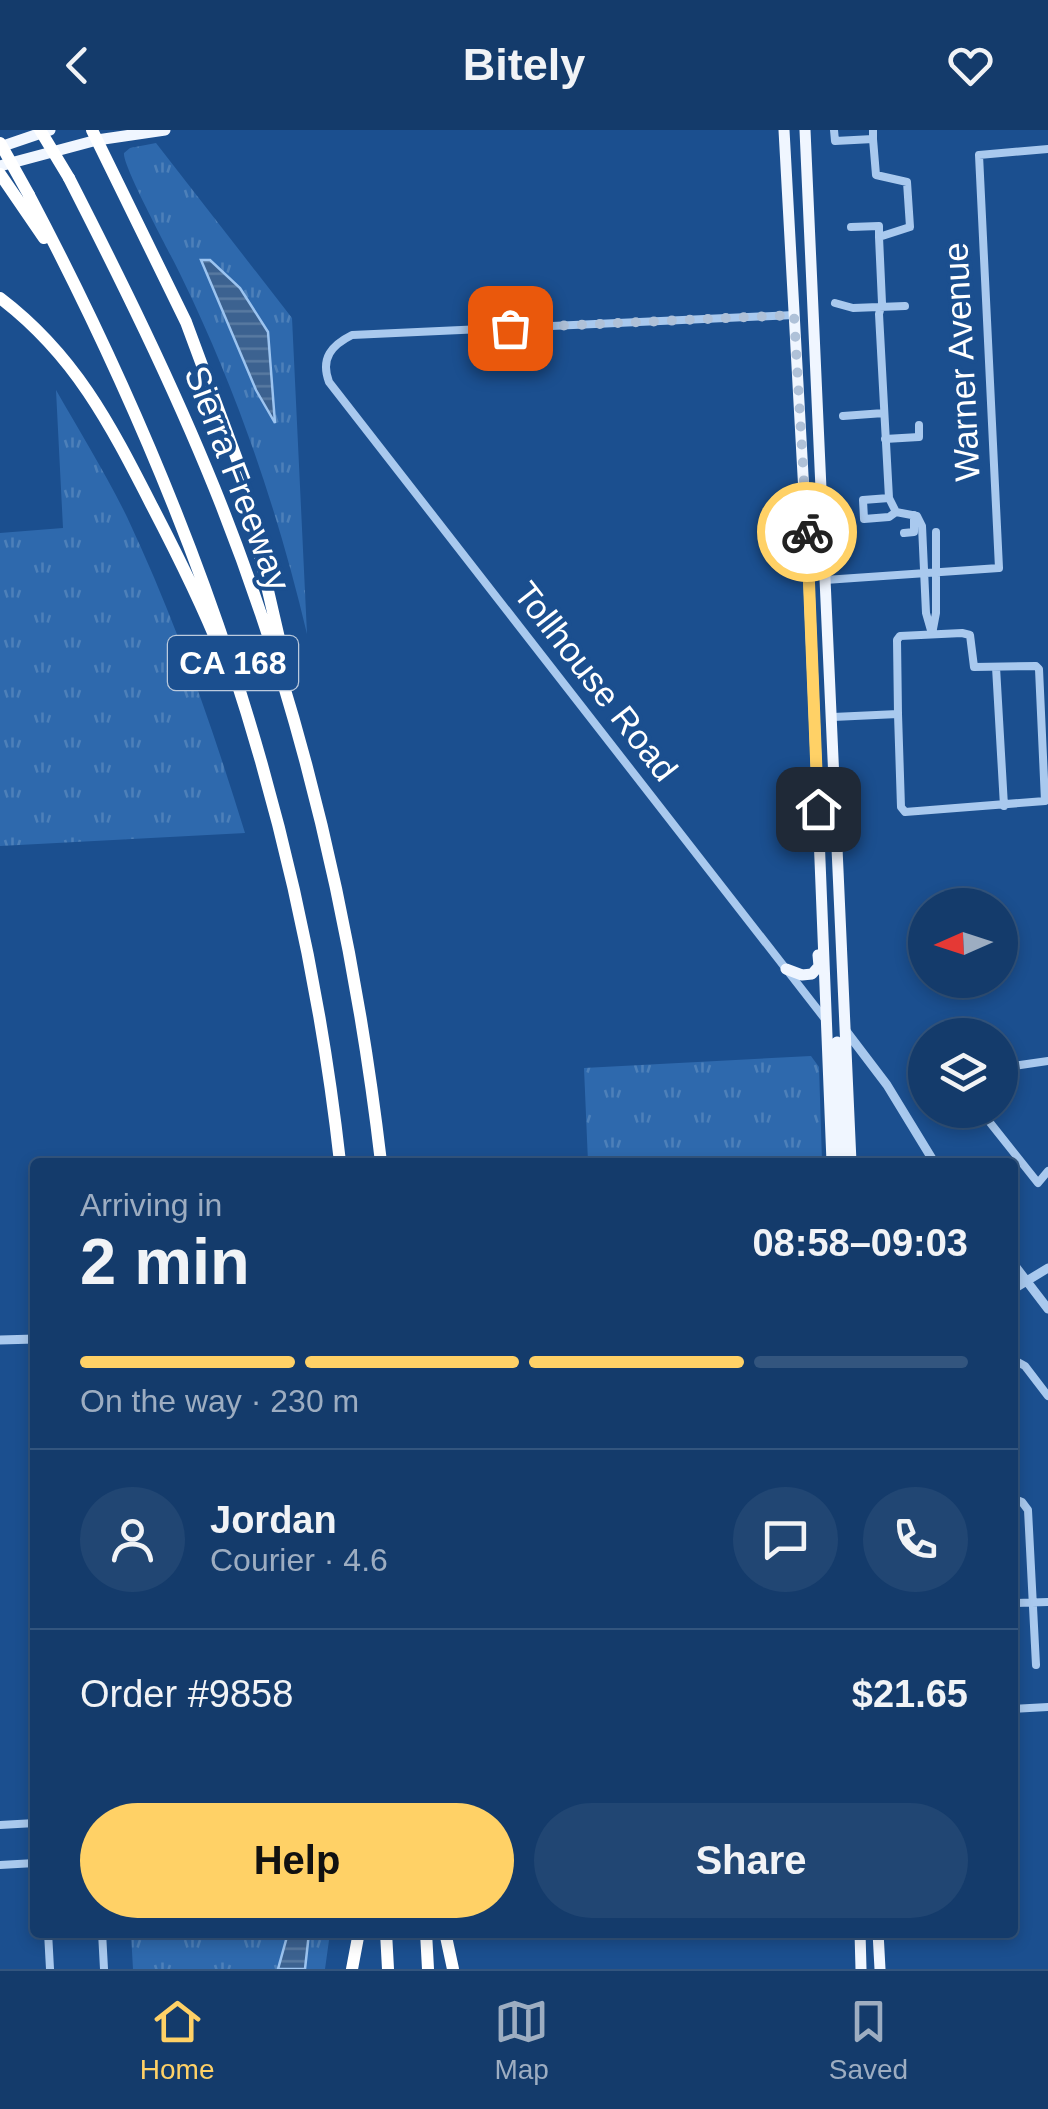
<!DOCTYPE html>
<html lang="en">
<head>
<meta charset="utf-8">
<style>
	:root { --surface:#143b6b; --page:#214673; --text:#f1f3f6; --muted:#9dadc1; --line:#33557e; --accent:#ffd166 }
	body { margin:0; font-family:Arial,sans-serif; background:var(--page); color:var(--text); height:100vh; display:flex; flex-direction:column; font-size:38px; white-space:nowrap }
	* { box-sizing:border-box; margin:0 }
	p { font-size:32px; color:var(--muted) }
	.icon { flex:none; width:55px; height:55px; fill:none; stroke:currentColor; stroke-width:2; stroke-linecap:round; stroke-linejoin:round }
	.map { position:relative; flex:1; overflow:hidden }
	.details { position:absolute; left:30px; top:1028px; width:988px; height:780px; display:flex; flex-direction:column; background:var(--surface); border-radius:10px; box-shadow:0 5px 15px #0003,0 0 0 2px var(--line) }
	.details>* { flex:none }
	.needle { width:65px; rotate:267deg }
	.controls { position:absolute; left:908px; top:758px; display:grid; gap:20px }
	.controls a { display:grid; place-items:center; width:110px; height:110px; border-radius:50%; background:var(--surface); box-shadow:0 5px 15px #0003,0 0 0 2px var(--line); font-size:50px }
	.pin { position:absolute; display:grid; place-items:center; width:85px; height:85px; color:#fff; margin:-42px; border-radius:20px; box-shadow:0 5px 15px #0006 }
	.courier { position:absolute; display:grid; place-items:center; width:100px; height:100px; margin:-50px; border:8px solid #ffd166; border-radius:50%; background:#fff; color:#222; box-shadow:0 2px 12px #0007 }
	.overview em { font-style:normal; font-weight:600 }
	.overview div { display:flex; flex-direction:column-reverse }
	.overview { display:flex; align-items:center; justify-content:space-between; height:170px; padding:0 50px }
	h1 { font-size:65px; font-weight:600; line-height:75px }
	.bar { display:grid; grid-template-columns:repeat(4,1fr); gap:15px 10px; align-content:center; height:120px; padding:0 50px }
	.bar i { height:12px; border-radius:8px; background:var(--line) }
	.bar .active { background:var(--accent) }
	.bar p { grid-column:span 4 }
	.line { display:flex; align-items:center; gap:25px; padding:0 50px; border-top:2px solid var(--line) }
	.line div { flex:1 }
	.round { display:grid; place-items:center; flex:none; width:105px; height:105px; border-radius:52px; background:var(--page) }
	.cta { display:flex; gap:20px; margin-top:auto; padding:20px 50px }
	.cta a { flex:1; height:115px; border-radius:60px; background:var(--accent); color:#111; font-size:40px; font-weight:600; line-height:115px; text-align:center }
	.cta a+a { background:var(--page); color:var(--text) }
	header { display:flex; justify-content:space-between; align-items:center; height:130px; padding:0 50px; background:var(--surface); font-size:45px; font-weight:600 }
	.tabs { display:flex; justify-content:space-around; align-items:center; height:140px; border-top:2px solid var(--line); background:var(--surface); font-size:28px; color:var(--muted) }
	.tabs a { display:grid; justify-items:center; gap:5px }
	.tabs .active { color:var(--accent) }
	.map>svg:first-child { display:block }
</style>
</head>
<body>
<header><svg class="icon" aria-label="back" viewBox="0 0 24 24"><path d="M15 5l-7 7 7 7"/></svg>Bitely<svg class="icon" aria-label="heart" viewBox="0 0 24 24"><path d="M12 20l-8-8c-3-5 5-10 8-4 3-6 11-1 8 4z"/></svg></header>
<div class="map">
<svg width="1048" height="1839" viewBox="0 0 1048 1839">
	<defs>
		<pattern id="grass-tufts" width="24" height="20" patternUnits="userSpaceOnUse" patternTransform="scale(2.5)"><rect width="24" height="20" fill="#2e69ad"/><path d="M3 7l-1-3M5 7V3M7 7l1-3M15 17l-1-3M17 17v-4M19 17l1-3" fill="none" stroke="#4d80b9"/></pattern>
		<pattern id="water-rules" width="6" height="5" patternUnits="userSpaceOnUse" patternTransform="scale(2.5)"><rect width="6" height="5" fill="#3c6290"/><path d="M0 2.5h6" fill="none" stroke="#597aa1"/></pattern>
	</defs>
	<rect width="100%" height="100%" fill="#1b4f8f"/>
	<!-- grass -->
	<path fill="url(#grass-tufts)" d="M156,13L292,188L307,504C278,381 237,261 182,148C173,128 122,36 124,23L130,18Z
		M56,260C80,302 106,344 127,387C175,489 212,596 245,703L0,716V403L63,398Z
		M811,926L819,937L822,1032H588L584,938Z
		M131,1803H330L325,1839H133Z"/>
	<!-- water -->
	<path fill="url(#water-rules)" stroke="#9cc4f0" stroke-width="2.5" d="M201,130H210L240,158L268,202L275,293L256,260Z
		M288,1803H309L305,1839H278Z"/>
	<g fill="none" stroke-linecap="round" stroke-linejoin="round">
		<!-- minor -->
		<path stroke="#a9c9ee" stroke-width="8" d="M834,0L835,11L873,9V0
			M873,9L876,45L907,52L910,97L879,107L882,173L879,184L889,368L896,382L917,386L922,396L926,483L932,504L936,483V402
			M851,97L879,96V107
			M835,173L853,178L905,176
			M794,185L352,205C332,215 320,228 329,252L825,889
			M843,286L884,283
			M885,309L919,307V295
			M889,368L863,370L864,389L889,387L896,382
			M904,403L914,402V385
			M825,450L999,438L979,25L1048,19
			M996,537L1004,676
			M833,587L898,584L901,677L905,682L1045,671L1039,539L1036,536L974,537L970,505L962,503L900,506L897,510L898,584
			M1000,938L1048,931
			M980,980L1038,1053L1048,1041
			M1012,1229L1025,1236L1048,1266
			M1012,1368L1022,1372L1028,1380L1036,1535
			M1012,1473L1048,1472
			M1012,1579L1048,1577
			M0,1695L35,1693
			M0,1735L35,1733
			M48,1802L50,1839
			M102,1802L104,1839"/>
		<!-- tertiary -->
		<path stroke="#a9c9ee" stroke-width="9" d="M846,901L887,955L934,1032
			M1012,1132L1048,1179
			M1012,1160L1048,1138
			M0,1210L35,1209"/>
		<!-- primary -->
		<path stroke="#f0f6ff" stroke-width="11" d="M784,0L809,454L832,1032
			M805,0L851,1032
			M0,17L50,0
			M0,36L97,10L165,0
			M786,839L802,845L812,844L819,836L818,825
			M837,912L841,1032
			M860,1802L861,1839
			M878,1802L880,1839"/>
		<!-- motorway -->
		<path stroke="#fff" stroke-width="12" d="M92,0L186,192L239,335L288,547
			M0,44L44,108
			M69,48C121,150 171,251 214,357C301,572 354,802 381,1032
			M29,65C192,374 301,683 340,1032
			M0,168C75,225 110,294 152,376C177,424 201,472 221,522
			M386,1802L388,1839
			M426,1802L428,1839
			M445,1802L453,1839
			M352,1839L359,1802"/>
		<!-- motorway-bridge -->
		<path stroke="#fff" stroke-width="12" d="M40,0L69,48
			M0,13L29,65"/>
	</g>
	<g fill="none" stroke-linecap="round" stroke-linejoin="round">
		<!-- done -->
		<path stroke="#afc1d8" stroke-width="10" stroke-dasharray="0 18" d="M510,198L794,185L807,402"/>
		<!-- route -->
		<path stroke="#ffd166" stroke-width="12" d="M807,402L818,679"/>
	</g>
	<g text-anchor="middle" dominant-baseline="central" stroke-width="8" stroke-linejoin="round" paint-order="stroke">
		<!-- shield labels -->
		<rect fill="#1b4f8f" stroke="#bbcadd" stroke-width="2.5" x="168" y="506" width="130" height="54" rx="8"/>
		<g font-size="32" font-weight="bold" fill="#fff">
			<text x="233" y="533">CA 168</text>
		</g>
		<!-- street labels -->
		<g font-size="35" fill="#fff" stroke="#1b4f8f">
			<text transform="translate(961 232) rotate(-93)">Warner Avenue</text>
			<text transform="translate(238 348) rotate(69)">Sierra Freeway</text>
			<text transform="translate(596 551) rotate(52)">Tollhouse Road</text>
		</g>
	</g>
</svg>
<div class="controls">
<a><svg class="needle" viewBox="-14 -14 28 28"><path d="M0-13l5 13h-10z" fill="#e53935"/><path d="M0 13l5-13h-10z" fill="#9dadc1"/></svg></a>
<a><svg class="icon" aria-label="layers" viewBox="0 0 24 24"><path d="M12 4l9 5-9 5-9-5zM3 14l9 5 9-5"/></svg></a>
</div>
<div class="pin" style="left:510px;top:198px;background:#ea580c"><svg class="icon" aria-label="bag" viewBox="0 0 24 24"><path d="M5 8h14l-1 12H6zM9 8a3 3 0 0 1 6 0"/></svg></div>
<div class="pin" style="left:818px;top:679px;background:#1f2937"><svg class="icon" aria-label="home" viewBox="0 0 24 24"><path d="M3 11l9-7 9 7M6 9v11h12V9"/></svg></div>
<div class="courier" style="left:807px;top:402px"><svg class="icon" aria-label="bike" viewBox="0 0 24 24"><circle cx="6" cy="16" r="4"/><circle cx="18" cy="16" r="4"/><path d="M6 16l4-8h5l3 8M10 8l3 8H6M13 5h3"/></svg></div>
<section class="details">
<div class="overview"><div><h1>2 min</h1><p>Arriving in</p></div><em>08:58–09:03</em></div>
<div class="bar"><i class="active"></i><i class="active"></i><i class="active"></i><i></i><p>On the way · 230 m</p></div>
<div class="line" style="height:180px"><a class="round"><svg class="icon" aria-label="person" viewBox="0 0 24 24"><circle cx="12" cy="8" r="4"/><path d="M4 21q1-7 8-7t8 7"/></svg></a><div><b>Jordan</b><p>Courier · 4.6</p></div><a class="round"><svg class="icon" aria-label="chat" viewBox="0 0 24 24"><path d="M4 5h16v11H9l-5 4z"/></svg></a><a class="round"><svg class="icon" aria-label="phone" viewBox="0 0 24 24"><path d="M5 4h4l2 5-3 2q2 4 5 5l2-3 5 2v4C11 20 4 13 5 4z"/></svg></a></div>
<div class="line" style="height:130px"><div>Order #9858</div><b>$21.65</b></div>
<div class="cta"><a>Help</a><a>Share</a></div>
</section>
</div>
<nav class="tabs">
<a class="active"><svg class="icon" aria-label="home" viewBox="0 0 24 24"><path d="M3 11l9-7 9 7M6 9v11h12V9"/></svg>Home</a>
<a><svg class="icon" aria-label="map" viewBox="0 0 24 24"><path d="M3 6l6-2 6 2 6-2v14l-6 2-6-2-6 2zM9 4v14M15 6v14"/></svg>Map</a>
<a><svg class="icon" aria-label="saved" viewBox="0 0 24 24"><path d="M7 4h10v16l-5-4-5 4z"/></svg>Saved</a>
</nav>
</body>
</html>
